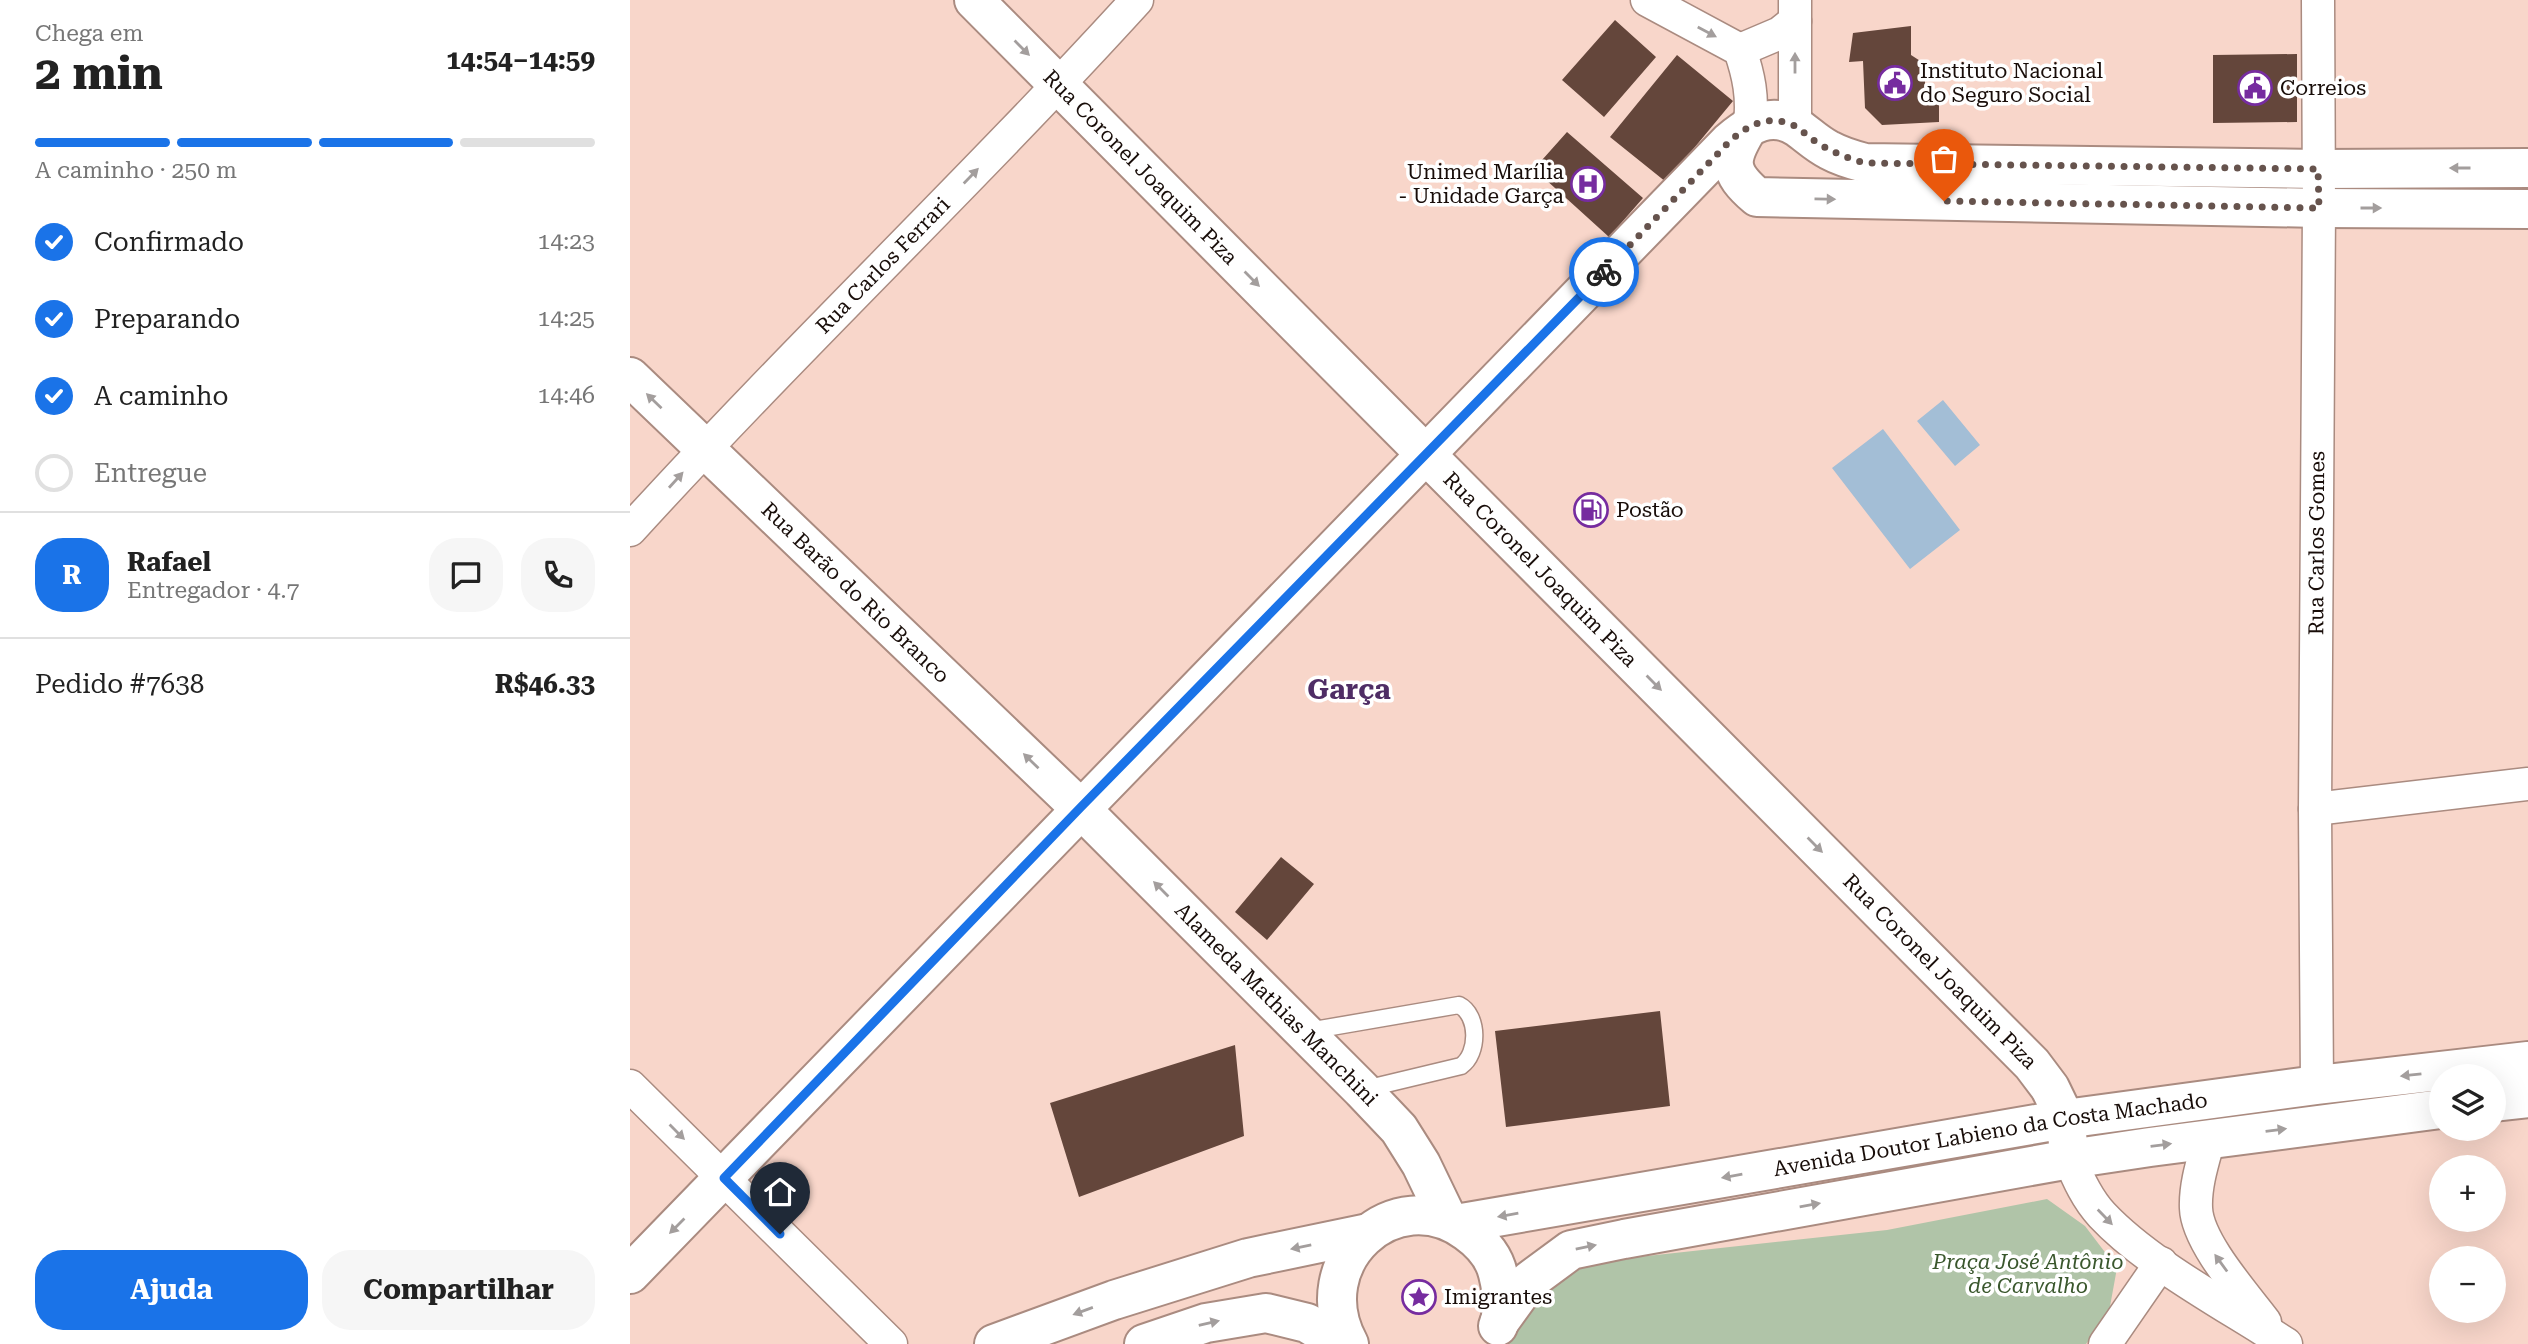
<!DOCTYPE html>
<html lang="pt">
<head>
<meta charset="utf-8">
<style>
	:root { --surface:#fff; --page:#f6f6f6; --text:#222; --muted:#767676; --line:#e0e0e0; --accent:#1a73e8 }
	body { margin:0; font-family:"Roboto Serif",serif; background:var(--page); color:var(--text); height:100vh; display:flex; flex-direction:column; font-size:26px; white-space:nowrap }
	* { box-sizing:border-box; margin:0 }
	p { font-size:23px; color:var(--muted) }
	.icon { flex:none; width:38px; height:38px; fill:none; stroke:currentColor; stroke-width:2; stroke-linecap:round; stroke-linejoin:round }
	.map { position:relative; flex:1; overflow:hidden }
	.side { display:flex; flex-direction:column; background:var(--surface); width:630px }
	.side>* { flex:none }
	.tools { position:absolute; left:1799px; top:1064px; display:grid; gap:14px }
	.tools a { display:grid; place-items:center; width:77px; height:77px; border-radius:50%; background:var(--surface); box-shadow:0 7px 28px #0002; font-size:35px }
	.pin { position:absolute; display:grid; place-items:center; width:60px; height:60px; color:#fff; margin:-72px -30px; border-radius:50% 50% 50% 0; rotate:-45deg; box-shadow:0 0 7px #0007 }
	.pin .icon { rotate:45deg }
	.courier { position:absolute; display:grid; place-items:center; width:70px; height:70px; margin:-35px; border:5px solid #1a73e8; border-radius:50%; background:#fff; color:#222; box-shadow:0 2px 9px #0007 }
	.head em { font-style:normal; font-weight:700 }
	.head div { display:flex; flex-direction:column-reverse }
	.head { display:flex; align-items:center; justify-content:space-between; height:119px; padding:0 35px }
	h1 { font-size:46px; font-weight:700; line-height:52px }
	.bar { display:grid; grid-template-columns:repeat(4,1fr); gap:10px 7px; align-content:center; height:84px; padding:0 35px }
	.bar i { height:9px; border-radius:5px; background:var(--line) }
	.bar .active { background:var(--accent) }
	.bar p { grid-column:span 4 }
	.line { display:flex; align-items:center; gap:18px; padding:0 35px; border-top:2px solid var(--line) }
	.line div { flex:1 }
	.round { display:grid; place-items:center; flex:none; width:74px; height:74px; border-radius:28px; background:var(--page) }
	ol { padding:0 35px; list-style:none }
	li { display:flex; align-items:center; gap:21px; height:77px }
	li p { margin-inline-start:auto }
	li .icon { padding:7px; border-radius:50%; background:var(--accent); color:#fff; stroke-width:4 }
	li:last-child { color:var(--muted) }
	li i { width:38px; height:38px; border:4px solid var(--line); border-radius:50% }
	.action { display:flex; gap:14px; margin-top:auto; padding:14px 35px }
	.action a { flex:1; height:80px; border-radius:28px; background:var(--accent); color:#fff; font-size:28px; font-weight:700; line-height:80px; text-align:center }
	.action a+a { background:var(--page); color:var(--text) }
	main { display:flex; flex:1; min-height:0 }
	.map>svg:first-child { display:block }
</style>
</head>
<body>
<main>
<section class="side">
<div class="head"><div><h1>2 min</h1><p>Chega em</p></div><em>14:54–14:59</em></div>
<div class="bar"><i class="active"></i><i class="active"></i><i class="active"></i><i></i><p>A caminho · 250 m</p></div>
<ol>
<li><svg class="icon" aria-label="check" viewBox="0 0 24 24"><path d="M5 12l5 5 9-10"/></svg>Confirmado<p>14:23</p></li>
<li><svg class="icon" aria-label="check" viewBox="0 0 24 24"><path d="M5 12l5 5 9-10"/></svg>Preparando<p>14:25</p></li>
<li><svg class="icon" aria-label="check" viewBox="0 0 24 24"><path d="M5 12l5 5 9-10"/></svg>A caminho<p>14:46</p></li>
<li><i></i>Entregue</li>
</ol>
<div class="line" style="height:126px"><b class="round" style="background:var(--accent);color:#fff">R</b><div><b>Rafael</b><p>Entregador · 4.7</p></div><a class="round"><svg class="icon" aria-label="chat" viewBox="0 0 24 24"><path d="M4 5h16v11H9l-5 4z"/></svg></a><a class="round"><svg class="icon" aria-label="phone" viewBox="0 0 24 24"><path d="M5 4h4l2 5-3 2q2 4 5 5l2-3 5 2v4C11 20 4 13 5 4z"/></svg></a></div>
<div class="line" style="height:91px"><div>Pedido #7638</div><b>R$46.33</b></div>
<div class="action"><a>Ajuda</a><a>Compartilhar</a></div>
</section>
<div class="map">
<svg width="1898" height="1344" viewBox="0 0 1898 1344">
	<rect width="100%" height="100%" fill="#f8d6ca"/>
	<!-- green -->
	<path fill="#b0c4a8" d="M1417,1199L1455,1226L1487,1268L1479,1312L1456,1344H870L919,1277L953,1263L1257,1230Z"/>
	<!-- water -->
	<path fill="#a3bed6" d="M1313,400L1350,445L1325,466L1287,421Z
		M1253,429L1330,530L1280,569L1202,468Z"/>
	<!-- building -->
	<path fill="#64463b" d="M985,20L1026,57L974,117L932,80Z
		M1281,26V55L1298,66L1295,75V101L1309,98V122L1252,125L1235,108L1233,61L1219,62L1223,33Z
		M1667,54V122L1583,123V55Z
		M1047,55L1103,101L1036,182L980,137Z
		M937,132L1013,198L979,237L904,169Z
		M651,857L684,884L637,940L605,912Z
		M1030,1011L1040,1106L876,1127L865,1031Z
		M605,1045L614,1136L449,1197L420,1103Z"/>
	<g fill="none" stroke-linecap="round" stroke-linejoin="round">
		<!-- service casing -->
		<g stroke="#aa8b80" stroke-width="19">
			<path id="service" d="M678,1031L829,1005C849,1015 849,1054 831,1066L735,1089"/>
		</g>
		<!-- minor casing -->
		<g stroke="#aa8b80" stroke-width="35">
			<g id="minor">
				<path d="M1017,0L1110,50C1119,76 1123,97 1120,124"/>
				<path d="M1110,50L1150,33L1165,21"/>
				<path d="M1165,126V0"/>
				<path id="s1" d="M0,530C165,349 342,181 507,0"/>
				<path d="M1685,809L1898,784"/>
				<path id="s2" d="M1687,1085L1685,809L1689,208L1688,0"/>
				<path d="M0,1086L261,1344"/>
				<path d="M1579,1139C1573,1161 1565,1185 1566,1208C1567,1242 1614,1294 1635,1322"/>
				<path d="M1440,1159C1448,1179 1457,1199 1472,1215C1518,1264 1598,1306 1656,1344"/>
				<path d="M1475,1344L1531,1263"/>
			</g>
		</g>
		<!-- secondary casing -->
		<g stroke="#aa8b80" stroke-width="42">
			<g id="secondary">
				<path id="s3" d="M344,0L1402,1064L1420,1088L1435,1119L1440,1159"/>
				<path d="M1119,126C1098,160 1097,171 1127,197L1689,208L1898,209"/>
				<path id="s4" d="M0,377L450,808L732,1090L769,1129L791,1164L818,1220"/>
				<path d="M1864,1102L1898,1098"/>
				<path id="s5" d="M826,1224L1435,1119L1687,1085L1898,1061"/>
				<path d="M0,1274L1099,142C1118,125 1142,110 1168,128C1178,135 1187,144 1199,150C1210,156 1223,160 1235,163L1688,169L1898,168"/>
				<path d="M870,1321L899,1281L941,1250L994,1239L1440,1159L1520,1147L1811,1109"/>
				<path d="M364,1344L484,1300L618,1258L738,1233"/>
				<path d="M514,1344L576,1323L636,1313L677,1323L711,1344"/>
				<path d="M719,1344C674,1262 765,1179 837,1232C851,1242 864,1256 868,1274C872,1290 875,1310 868,1326"/>
			</g>
		</g>
		<!-- service -->
		<use href="#service" stroke="#fff" stroke-width="16"/>
		<!-- minor -->
		<use href="#minor" stroke="#fff" stroke-width="32"/>
		<!-- secondary -->
		<use href="#secondary" stroke="#fff" stroke-width="38"/>
	</g>
	<!-- one-way arrows -->
	<defs><path id="oneway-solid" d="M-6-.8H1V-3.2L6.5 0L1 3.2V.8H-6Z" transform="scale(1.75)"/></defs>
	<g fill="#a39e9d">
		<use href="#oneway-solid" transform="translate(1077 32) rotate(28)"/>
		<use href="#oneway-solid" transform="translate(392 48) rotate(45)"/>
		<use href="#oneway-solid" transform="translate(1165 63) rotate(-90)"/>
		<use href="#oneway-solid" transform="translate(1830 168) rotate(180)"/>
		<use href="#oneway-solid" transform="translate(341 176) rotate(-46)"/>
		<use href="#oneway-solid" transform="translate(1195 199) rotate(1)"/>
		<use href="#oneway-solid" transform="translate(1741 208)"/>
		<use href="#oneway-solid" transform="translate(622 279) rotate(45)"/>
		<use href="#oneway-solid" transform="translate(24 401) rotate(-136)"/>
		<use href="#oneway-solid" transform="translate(46 480) rotate(-48)"/>
		<use href="#oneway-solid" transform="translate(1024 683) rotate(45)"/>
		<use href="#oneway-solid" transform="translate(401 761) rotate(-136)"/>
		<use href="#oneway-solid" transform="translate(1185 845) rotate(45)"/>
		<use href="#oneway-solid" transform="translate(531 889) rotate(-135)"/>
		<use href="#oneway-solid" transform="translate(1781 1075) rotate(174)"/>
		<use href="#oneway-solid" transform="translate(1646 1130) rotate(-7)"/>
		<use href="#oneway-solid" transform="translate(47 1132) rotate(45)"/>
		<use href="#oneway-solid" transform="translate(1531 1145) rotate(-7)"/>
		<use href="#oneway-solid" transform="translate(1102 1176) rotate(170)"/>
		<use href="#oneway-solid" transform="translate(1180 1205) rotate(-10)"/>
		<use href="#oneway-solid" transform="translate(878 1215) rotate(170)"/>
		<use href="#oneway-solid" transform="translate(1475 1217) rotate(46)"/>
		<use href="#oneway-solid" transform="translate(47 1226) rotate(135)"/>
		<use href="#oneway-solid" transform="translate(671 1247) rotate(168)"/>
		<use href="#oneway-solid" transform="translate(956 1247) rotate(-12)"/>
		<use href="#oneway-solid" transform="translate(1591 1263) rotate(-126)"/>
		<use href="#oneway-solid" transform="translate(453 1311) rotate(160)"/>
		<use href="#oneway-solid" transform="translate(579 1323) rotate(-13)"/>
	</g>
	<g fill="none" stroke-linecap="round" stroke-linejoin="round">
		<!-- done -->
		<path stroke="#66534d" stroke-width="7" stroke-dasharray="0 12.6" d="M974,272L1099,142C1118,125 1137,114 1163,125C1171,129 1177,136 1185,141C1201,152 1217,158 1235,163L1688,169L1689,208L1314,201"/>
		<!-- route -->
		<path stroke="#1a73e8" stroke-width="9" d="M150,1234L94,1178L450,808L974,272"/>
	</g>
	<!-- icons -->
	<defs>
		<g id="civic-ring" transform="scale(1.75)"><circle r="9.5" fill="#fff" stroke="#762c9f" stroke-width="1.5"/><path d="M-.6-6.5H3V-4.5H.6V-3L4-1V1h2V6H-6V1h2V-1L-.6-3ZM-1.2 2.5V6h2.4V2.5Z" fill="#762c9f"/></g>
		<g id="hospital-ring" transform="scale(1.75)"><circle r="9.5" fill="#fff" stroke="#762c9f" stroke-width="1.5"/><path d="M-5-5h3v3.5h4V-5h3V5h-3V1.5h-4V5h-3Z" fill="#762c9f"/></g>
		<g id="fuel-ring" transform="scale(1.75)"><circle r="9.5" fill="#fff" stroke="#762c9f" stroke-width="1.5"/><path d="M-5.5-6h7V0h2V4h1.3V-2.5L3-4.5l.8-.8L6-3V5H2.5V1h-1V6h-7ZM-4.2-4.7v3.2H.2V-4.7Z" fill="#762c9f"/></g>
		<g id="sight-ring" transform="scale(1.75)"><circle r="9.5" fill="#fff" stroke="#762c9f" stroke-width="1.5"/><path d="M0-6L1.8-2.2L6-1.7L2.9 1.2L3.7 5.4L0 3.3L-3.7 5.4L-2.9 1.2L-6-1.7L-1.8-2.2Z" fill="#762c9f"/></g>
	</defs>
	<g fill-rule="evenodd">
		<use href="#civic-ring" x="1265" y="83"/>
		<use href="#civic-ring" x="1625" y="88"/>
		<use href="#hospital-ring" x="958" y="184"/>
		<use href="#fuel-ring" x="961" y="510"/>
		<use href="#sight-ring" x="789" y="1297"/>
	</g>
	<g text-anchor="middle" dominant-baseline="central" stroke-width="7" stroke-linejoin="round" paint-order="stroke">
		<!-- poi labels -->
		<g font-size="21" fill="#180d09" stroke="#fff" text-anchor="start">
			<text x="1290" y="71">Instituto Nacional<tspan x="1290" dy="24">do Seguro Social</tspan></text>
			<text x="1650" y="88">Correios</text>
			<text x="934" y="172" text-anchor="end">Unimed Marília<tspan x="934" dy="24">- Unidade Garça</tspan></text>
			<text x="986" y="510">Postão</text>
			<text x="814" y="1297">Imigrantes</text>
		</g>
		<!-- street labels -->
		<g font-size="21" fill="#180d09" stroke="#fff">
			<text stroke="none"><textPath href="#s3" startOffset="236">Rua Coronel Joaquim Piza</textPath></text>
			<text stroke="none"><textPath href="#s1" startOffset="366">Rua Carlos Ferrari</textPath></text>
			<text stroke="none"><textPath href="#s2" startOffset="542">Rua Carlos Gomes</textPath></text>
			<text stroke="none"><textPath href="#s3" startOffset="803">Rua Coronel Joaquim Piza</textPath></text>
			<text stroke="none"><textPath href="#s4" startOffset="312">Rua Barão do Rio Branco</textPath></text>
			<text stroke="none"><textPath href="#s3" startOffset="1370">Rua Coronel Joaquim Piza</textPath></text>
			<text stroke="none"><textPath href="#s4" startOffset="901">Alameda Mathias Manchini</textPath></text>
			<text stroke="none"><textPath href="#s5" startOffset="542">Avenida Doutor Labieno da Costa Machado</textPath></text>
		</g>
		<!-- park labels -->
		<g font-size="21" font-style="italic" fill="#3a572d" stroke="#fff">
			<text x="1398" y="1262">Praça José Antônio<tspan x="1398" dy="24">de Carvalho</tspan></text>
		</g>
		<!-- district labels -->
		<g font-size="28" font-weight="bold" fill="#4f2d65" stroke="#fff">
			<text x="719" y="689">Garça</text>
		</g>
	</g>
</svg>
<div class="tools">
<a><svg class="icon" aria-label="layers" viewBox="0 0 24 24"><path d="M12 4l9 5-9 5-9-5zM3 14l9 5 9-5"/></svg></a>
<a>+</a>
<a>−</a>
</div>
<div class="pin" style="left:1314px;top:201px;background:#ea580c"><svg class="icon" aria-label="bag" viewBox="0 0 24 24"><path d="M5 8h14l-1 12H6zM9 8a3 3 0 0 1 6 0"/></svg></div>
<div class="pin" style="left:150px;top:1234px;background:#1f2937"><svg class="icon" aria-label="home" viewBox="0 0 24 24"><path d="M3 11l9-7 9 7M6 9v11h12V9"/></svg></div>
<div class="courier" style="left:974px;top:272px"><svg class="icon" aria-label="bike" viewBox="0 0 24 24"><circle cx="6" cy="16" r="4"/><circle cx="18" cy="16" r="4"/><path d="M6 16l4-8h5l3 8M10 8l3 8H6M13 5h3"/></svg></div>
</div>
</main>
</body>
</html>
